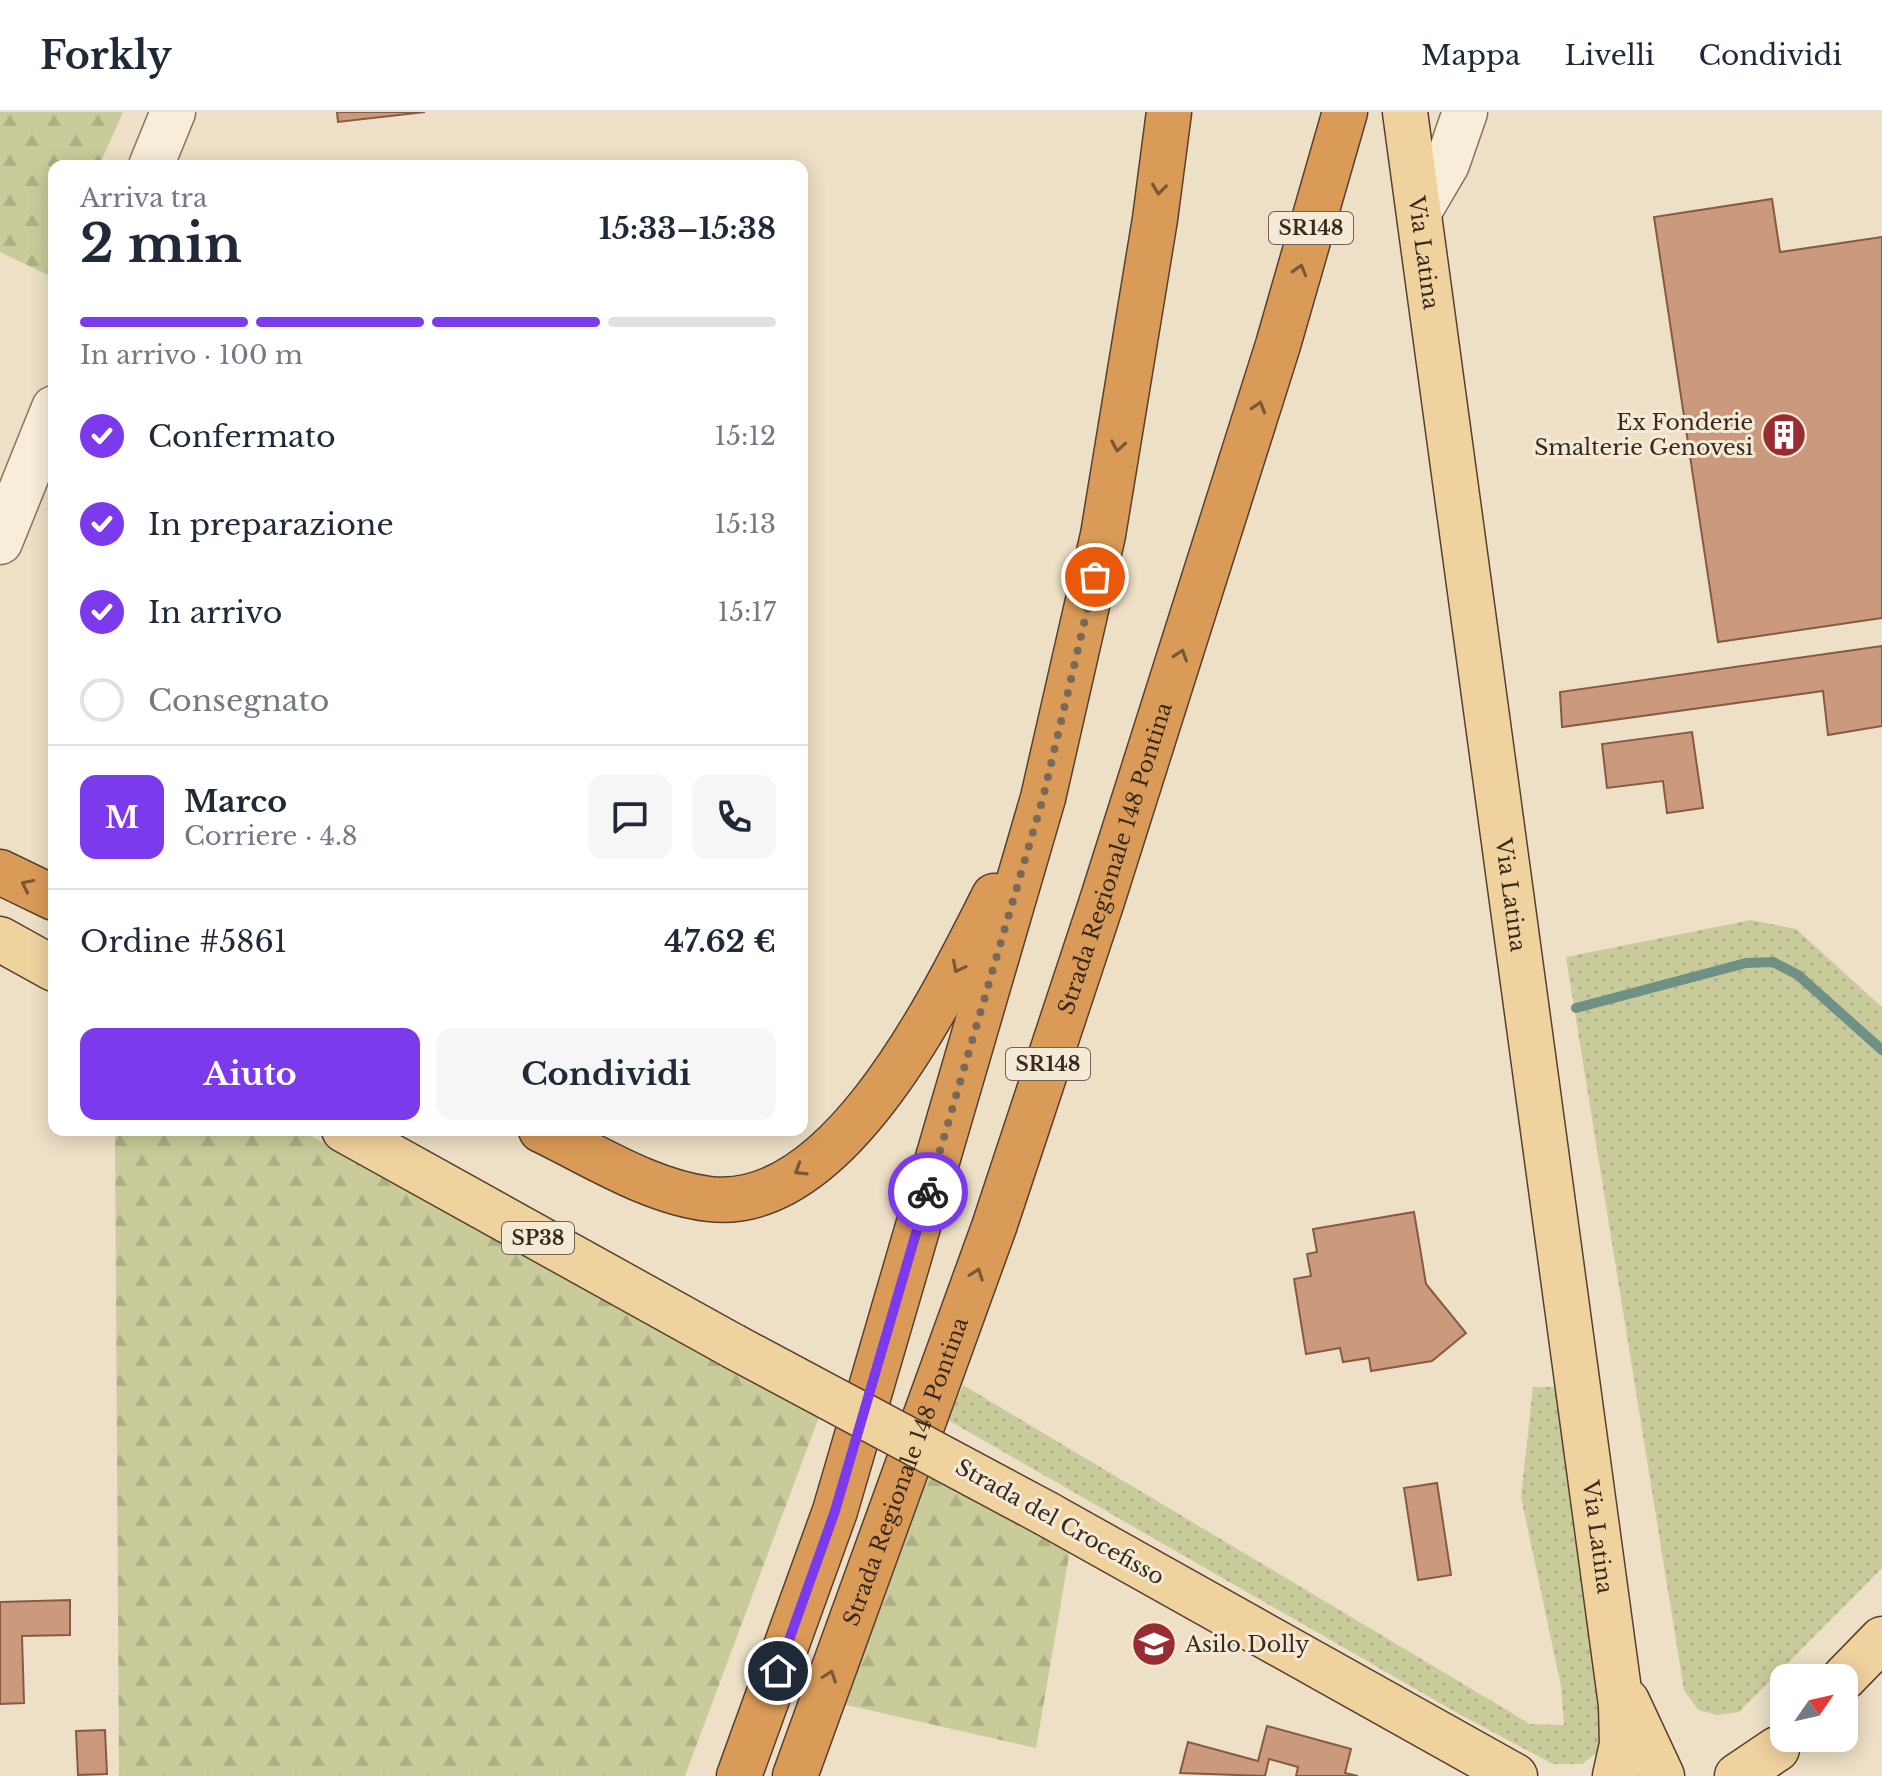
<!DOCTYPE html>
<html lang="it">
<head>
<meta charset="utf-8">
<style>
	:root { --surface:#fff; --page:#f6f6f7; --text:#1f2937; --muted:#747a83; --line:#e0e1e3; --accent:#7c3aed }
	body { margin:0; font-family:"Libre Baskerville",serif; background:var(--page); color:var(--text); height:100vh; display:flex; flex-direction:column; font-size:30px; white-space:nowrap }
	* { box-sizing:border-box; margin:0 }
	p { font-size:26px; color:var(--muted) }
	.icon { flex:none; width:44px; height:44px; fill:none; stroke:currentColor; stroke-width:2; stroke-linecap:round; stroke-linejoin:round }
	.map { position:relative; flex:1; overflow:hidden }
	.details { position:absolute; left:48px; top:48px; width:760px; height:976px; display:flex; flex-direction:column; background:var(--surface); border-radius:16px; box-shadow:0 4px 20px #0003 }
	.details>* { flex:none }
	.needle { width:52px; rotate:56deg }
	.buttons { position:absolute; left:1770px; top:1552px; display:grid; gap:16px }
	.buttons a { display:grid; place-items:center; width:88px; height:88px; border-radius:16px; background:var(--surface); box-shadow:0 4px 20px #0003; font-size:40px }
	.pin { position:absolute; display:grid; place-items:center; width:68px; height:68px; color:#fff; margin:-34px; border:4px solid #fff; border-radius:50%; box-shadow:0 2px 8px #0007 }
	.courier { position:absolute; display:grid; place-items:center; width:80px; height:80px; margin:-40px; border:6px solid #7c3aed; border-radius:50%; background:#fff; color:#222; box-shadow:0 2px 10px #0007 }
	.summary em { font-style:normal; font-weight:700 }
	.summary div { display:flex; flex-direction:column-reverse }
	.summary { display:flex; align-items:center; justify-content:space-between; height:136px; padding:0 32px }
	h1 { font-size:52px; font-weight:700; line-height:60px }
	.bar { display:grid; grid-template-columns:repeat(4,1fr); gap:12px 8px; align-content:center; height:96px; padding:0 32px }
	.bar i { height:10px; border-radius:6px; background:var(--line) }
	.bar .selected { background:var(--accent) }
	.bar p { grid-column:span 4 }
	.line { display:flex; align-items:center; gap:20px; padding:0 32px; border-top:2px solid var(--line) }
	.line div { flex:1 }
	.round { display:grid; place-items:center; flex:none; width:84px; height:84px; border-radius:16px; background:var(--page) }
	ol { padding:0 32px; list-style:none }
	li { display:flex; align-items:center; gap:24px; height:88px }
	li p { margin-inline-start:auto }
	li .icon { padding:8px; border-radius:50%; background:var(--accent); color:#fff; stroke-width:4 }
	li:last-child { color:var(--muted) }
	li i { width:44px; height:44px; border:4px solid var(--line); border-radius:50% }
	.cta { display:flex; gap:16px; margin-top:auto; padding:16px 32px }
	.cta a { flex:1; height:92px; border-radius:16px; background:var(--accent); color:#fff; font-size:32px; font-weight:700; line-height:92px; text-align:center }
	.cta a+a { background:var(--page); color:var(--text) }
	header { display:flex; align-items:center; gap:48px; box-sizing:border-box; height:112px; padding:0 40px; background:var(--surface); border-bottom:2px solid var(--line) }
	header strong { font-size:38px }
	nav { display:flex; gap:44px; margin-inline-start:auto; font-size:28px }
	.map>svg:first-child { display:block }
</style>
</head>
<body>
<header>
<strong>Forkly</strong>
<nav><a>Mappa</a><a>Livelli</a><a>Condividi</a></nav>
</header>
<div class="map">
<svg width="1882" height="1664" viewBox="0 0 1882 1664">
	<defs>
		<pattern id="grass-dots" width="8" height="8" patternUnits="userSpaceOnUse" patternTransform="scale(2)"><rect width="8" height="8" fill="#c9cc9a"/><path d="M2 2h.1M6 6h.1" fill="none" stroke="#adaf84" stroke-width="1.8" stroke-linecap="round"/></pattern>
		<pattern id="forest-firs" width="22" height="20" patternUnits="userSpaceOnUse" patternTransform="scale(2)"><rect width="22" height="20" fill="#c9cc9a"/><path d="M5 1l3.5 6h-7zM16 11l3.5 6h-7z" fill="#adaf84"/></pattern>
	</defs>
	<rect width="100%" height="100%" fill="#eee0c6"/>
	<!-- grass -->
	<path fill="url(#grass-dots)" d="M1751,808L1796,817L1882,895V1456L1739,1600L1717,1603L1698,1598L1684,1578L1566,845Z
		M963,1273L1530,1612L1564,1613L1561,1574L1521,1385L1533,1275H1560L1608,1588L1603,1636L1582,1652H1553L1459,1602L948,1308Z"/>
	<!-- forest -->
	<path fill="url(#forest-firs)" d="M0,0H123L99,54H54L52,165L0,140Z
		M115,1018H300L820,1302L685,1664H119Z
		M919,1358L1071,1432L1036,1636L838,1591Z"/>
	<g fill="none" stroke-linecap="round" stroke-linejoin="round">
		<!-- stream -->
		<path stroke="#6e9085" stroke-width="10" d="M1576,896L1746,851L1773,850L1798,863L1882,938"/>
	</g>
	<!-- building -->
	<path fill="#cb997c" stroke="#885a42" stroke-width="2" d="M337,0H425L338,10Z
		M1772,87L1780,140L1882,125V506L1718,530L1654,105Z
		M1882,534V614L1828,623L1823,579L1562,615L1560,580Z
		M1692,620L1703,696L1667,701L1663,669L1607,676L1602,632Z
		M1414,1100L1426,1172L1466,1221L1432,1249L1371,1259L1369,1246L1343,1250L1340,1236L1306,1242L1294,1167L1311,1164L1307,1142L1317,1140L1313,1117Z
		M1437,1371L1451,1463L1418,1468L1404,1376Z
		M70,1488V1523L22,1524L24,1591L0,1592V1490Z
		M1267,1614L1351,1637L1345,1661L1358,1664H1296L1298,1655L1269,1647L1265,1664L1180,1661L1188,1630L1258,1649Z
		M105,1618L107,1662L78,1663L76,1619Z"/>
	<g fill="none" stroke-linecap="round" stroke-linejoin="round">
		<!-- minor casing -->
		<g stroke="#89715c" stroke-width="47">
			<path id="minor" d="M151,54L173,0
				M1420,98L1447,52L1465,0
				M0,430L54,296"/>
		</g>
		<!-- major casing -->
		<g stroke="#574030" stroke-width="47">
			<g id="major">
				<path id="s1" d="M1405,0L1621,1593L1622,1632L1615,1664"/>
				<path d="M0,827L54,857"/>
				<path d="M344,1018L733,1234"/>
				<path d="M1047,1402L1515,1664"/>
				<path d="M1844,1566L1882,1527"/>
				<path d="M1627,1589L1662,1664"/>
				<path d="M1737,1664L1777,1637"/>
			</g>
		</g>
		<!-- highway casing -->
		<g stroke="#574030" stroke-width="47">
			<g id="highway">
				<path d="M0,760L54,786"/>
				<path d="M541,1018C593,1043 650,1080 709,1087C840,1103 945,880 994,784"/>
				<path d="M739,1664L835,1399L1043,686L1103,423L1155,107L1169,0"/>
				<path id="s2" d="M795,1664L994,1115L1102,789L1278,233L1345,0"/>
			</g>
		</g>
		<!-- minor -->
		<use href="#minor" stroke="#f8edd9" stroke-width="44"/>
		<!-- major -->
		<use href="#major" stroke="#f0d29f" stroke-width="44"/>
		<!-- highway -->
		<use href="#highway" stroke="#db9b58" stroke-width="44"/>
		<!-- major-bridge casing -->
		<g stroke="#574030" stroke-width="47" stroke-linecap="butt">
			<path id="major-bridge" d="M733,1234L1047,1402"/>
		</g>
		<!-- major-bridge -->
		<use href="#major-bridge" stroke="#f0d29f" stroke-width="44"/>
	</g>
	<!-- one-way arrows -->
	<defs><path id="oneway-chevron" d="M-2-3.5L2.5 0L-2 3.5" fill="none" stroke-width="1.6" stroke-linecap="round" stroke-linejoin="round" transform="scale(2)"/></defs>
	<g stroke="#7a5736">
		<use href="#oneway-chevron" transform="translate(1159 77) rotate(97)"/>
		<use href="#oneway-chevron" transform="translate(1300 158) rotate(-74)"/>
		<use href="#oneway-chevron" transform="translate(1259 295) rotate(-73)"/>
		<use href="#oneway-chevron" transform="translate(1118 334) rotate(100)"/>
		<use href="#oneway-chevron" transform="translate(1181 543) rotate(-72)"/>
		<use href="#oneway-chevron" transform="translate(27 773) rotate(-154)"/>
		<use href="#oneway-chevron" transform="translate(958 855) rotate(117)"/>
		<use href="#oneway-chevron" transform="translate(800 1058) rotate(148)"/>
		<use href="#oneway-chevron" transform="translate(977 1162) rotate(-70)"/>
		<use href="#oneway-chevron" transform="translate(830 1564) rotate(-71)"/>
	</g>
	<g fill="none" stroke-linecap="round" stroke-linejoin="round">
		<!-- done -->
		<path stroke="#786a59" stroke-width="8" stroke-dasharray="0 14.4" d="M928,1080L1043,686L1095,465"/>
		<!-- route -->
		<path stroke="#7c3aed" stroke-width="10" d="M778,1559L835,1399L928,1080"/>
	</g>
	<!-- icons -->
	<defs>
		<g id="building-disc" transform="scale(2.3)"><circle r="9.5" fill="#972c33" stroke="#f5ead5"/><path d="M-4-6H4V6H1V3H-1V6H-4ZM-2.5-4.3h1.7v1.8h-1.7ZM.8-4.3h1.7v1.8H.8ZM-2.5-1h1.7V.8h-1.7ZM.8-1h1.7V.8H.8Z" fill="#fff"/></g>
		<g id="school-disc" transform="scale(2.3)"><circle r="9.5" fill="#972c33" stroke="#f5ead5"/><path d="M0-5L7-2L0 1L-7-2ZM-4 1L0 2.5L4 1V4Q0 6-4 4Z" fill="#fff"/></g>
	</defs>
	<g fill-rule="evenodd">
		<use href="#building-disc" x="1784" y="323"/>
		<use href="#school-disc" x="1154" y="1532"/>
	</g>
	<g text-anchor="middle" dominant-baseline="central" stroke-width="6" stroke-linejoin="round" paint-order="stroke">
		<!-- shield labels -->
		<g fill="#f5ead5" stroke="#716456" stroke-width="2">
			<rect x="1269" y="100" width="84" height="32" rx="6"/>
			<rect x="1006" y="936" width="84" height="32" rx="6"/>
			<rect x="502" y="1110" width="72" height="32" rx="6"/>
		</g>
		<g font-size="20" font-weight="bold" fill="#392a1f">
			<text x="1311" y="116">SR148</text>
			<text x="1048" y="952">SR148</text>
			<text x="538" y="1126">SP38</text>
		</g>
		<!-- street labels -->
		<g font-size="22" fill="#392a1f" stroke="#f5ead5">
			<text stroke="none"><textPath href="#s1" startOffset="142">Via Latina</textPath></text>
			<text stroke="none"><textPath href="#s2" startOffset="972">Strada Regionale 148 Pontina</textPath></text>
			<text stroke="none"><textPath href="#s1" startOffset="790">Via Latina</textPath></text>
			<text stroke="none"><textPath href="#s2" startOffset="324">Strada Regionale 148 Pontina</textPath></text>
			<text transform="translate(1060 1410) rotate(29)">Strada del Crocefisso</text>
			<text stroke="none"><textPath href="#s1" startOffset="1438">Via Latina</textPath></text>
		</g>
		<!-- poi labels -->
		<g font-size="22" fill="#392a1f" stroke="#f5ead5" text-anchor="end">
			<text x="1753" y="310">Ex Fonderie<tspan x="1753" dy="25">Smalterie Genovesi</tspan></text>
			<text x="1185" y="1532" text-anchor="start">Asilo Dolly</text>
		</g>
	</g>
</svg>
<div class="buttons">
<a><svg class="needle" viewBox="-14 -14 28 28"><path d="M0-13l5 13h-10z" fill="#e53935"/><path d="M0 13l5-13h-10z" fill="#747a83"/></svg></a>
</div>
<div class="pin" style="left:1095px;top:465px;background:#ea580c"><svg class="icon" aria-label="bag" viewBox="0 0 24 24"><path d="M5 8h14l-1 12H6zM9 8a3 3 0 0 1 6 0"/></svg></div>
<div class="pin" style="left:778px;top:1559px;background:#1f2937"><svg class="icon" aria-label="home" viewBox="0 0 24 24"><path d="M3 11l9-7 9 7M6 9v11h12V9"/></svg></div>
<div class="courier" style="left:928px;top:1080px"><svg class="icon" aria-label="bike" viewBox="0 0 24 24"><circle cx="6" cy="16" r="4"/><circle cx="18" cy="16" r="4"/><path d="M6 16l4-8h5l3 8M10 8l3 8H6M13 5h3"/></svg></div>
<section class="details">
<div class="summary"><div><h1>2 min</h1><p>Arriva tra</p></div><em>15:33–15:38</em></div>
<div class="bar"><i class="selected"></i><i class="selected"></i><i class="selected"></i><i></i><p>In arrivo · 100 m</p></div>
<ol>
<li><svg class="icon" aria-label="check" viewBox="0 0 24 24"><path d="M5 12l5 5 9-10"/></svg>Confermato<p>15:12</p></li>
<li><svg class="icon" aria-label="check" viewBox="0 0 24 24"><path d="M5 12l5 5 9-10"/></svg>In preparazione<p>15:13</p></li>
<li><svg class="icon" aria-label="check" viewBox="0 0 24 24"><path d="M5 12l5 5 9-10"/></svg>In arrivo<p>15:17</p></li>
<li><i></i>Consegnato</li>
</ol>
<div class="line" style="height:144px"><b class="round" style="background:var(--accent);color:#fff">M</b><div><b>Marco</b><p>Corriere · 4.8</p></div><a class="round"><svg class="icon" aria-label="chat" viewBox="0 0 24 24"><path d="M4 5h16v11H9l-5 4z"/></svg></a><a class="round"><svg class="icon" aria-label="phone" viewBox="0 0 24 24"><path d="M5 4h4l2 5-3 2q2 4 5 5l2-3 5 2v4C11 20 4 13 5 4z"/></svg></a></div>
<div class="line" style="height:104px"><div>Ordine #5861</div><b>47.62 €</b></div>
<div class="cta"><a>Aiuto</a><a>Condividi</a></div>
</section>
</div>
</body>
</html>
